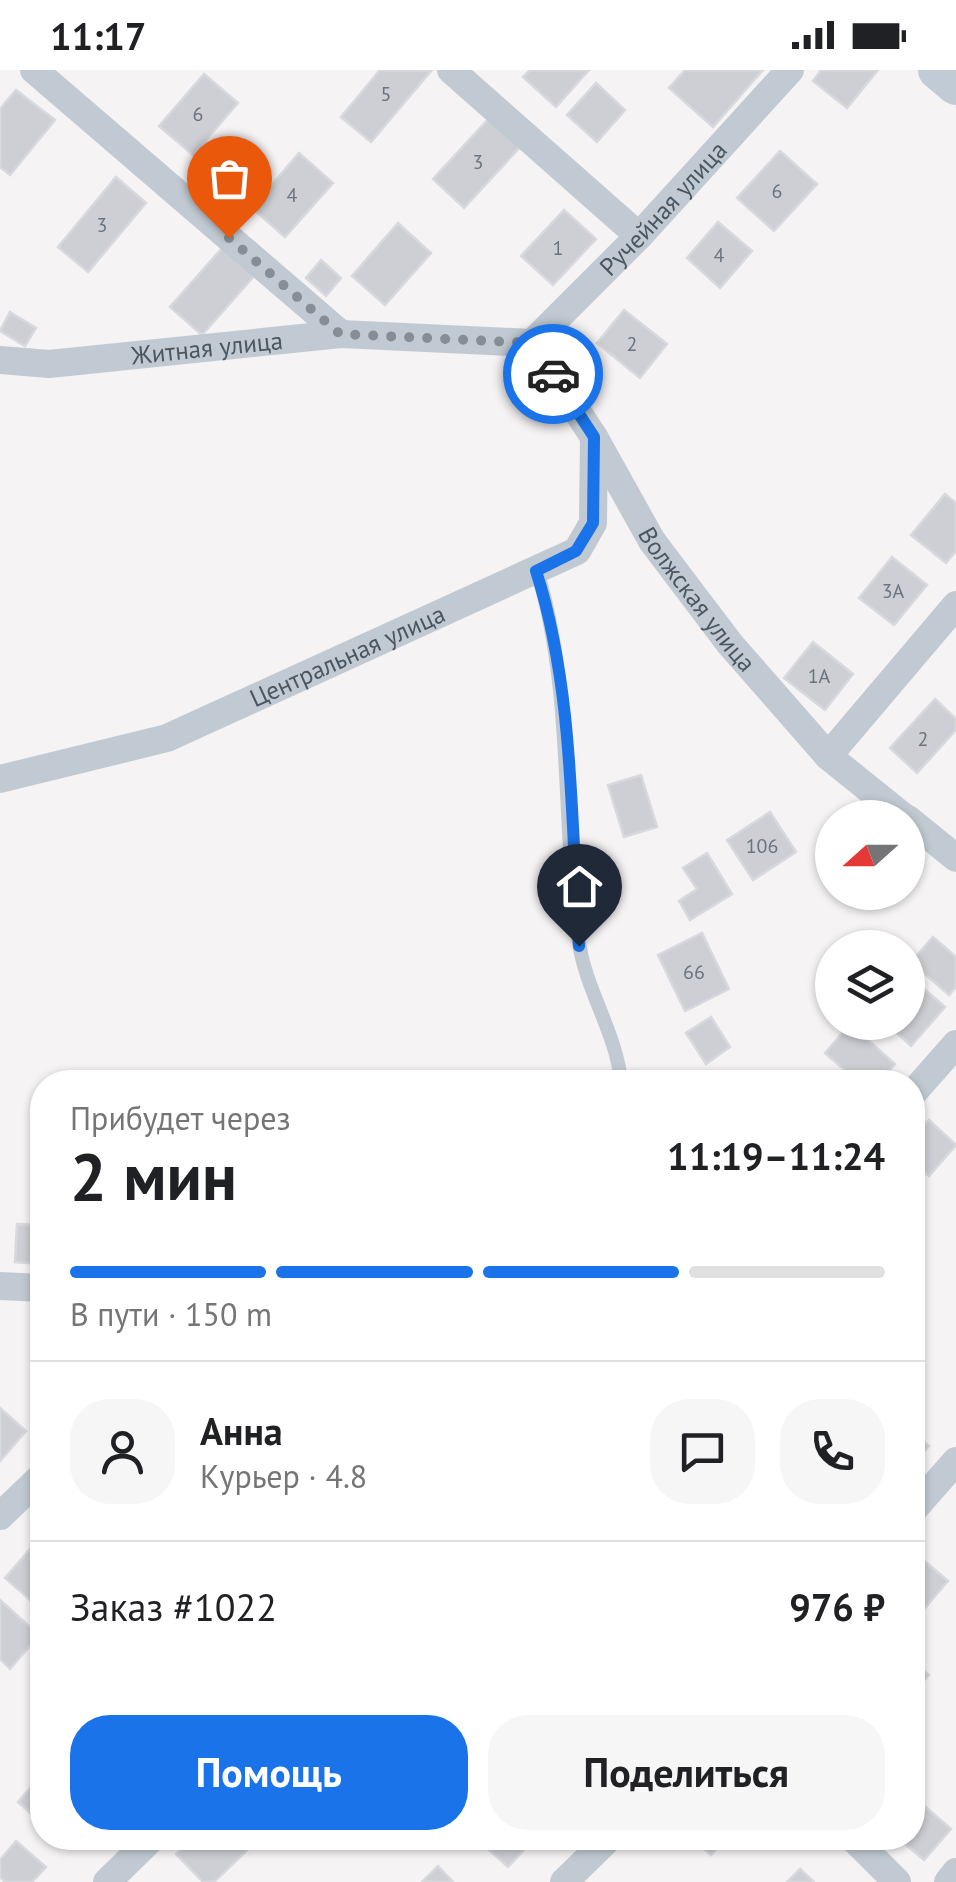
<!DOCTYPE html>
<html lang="ru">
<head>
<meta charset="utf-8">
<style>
	:root { --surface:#fff; --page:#f6f6f6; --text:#202124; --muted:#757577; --line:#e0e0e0; --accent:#1a73e8 }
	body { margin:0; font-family:"PT Sans",sans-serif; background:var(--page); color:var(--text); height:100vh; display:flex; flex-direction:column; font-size:38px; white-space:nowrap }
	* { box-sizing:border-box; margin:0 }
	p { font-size:32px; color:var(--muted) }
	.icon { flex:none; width:55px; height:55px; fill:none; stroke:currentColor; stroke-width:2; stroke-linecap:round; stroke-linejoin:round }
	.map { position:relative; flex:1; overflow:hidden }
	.sheet { position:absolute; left:30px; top:1000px; width:895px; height:780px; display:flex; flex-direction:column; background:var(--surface); border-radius:40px; box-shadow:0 2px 8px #0004 }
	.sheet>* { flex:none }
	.needle { width:65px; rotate:249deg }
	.buttons { position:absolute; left:815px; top:730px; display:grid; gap:20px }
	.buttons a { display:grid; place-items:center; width:110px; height:110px; border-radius:50%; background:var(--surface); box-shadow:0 2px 8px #0004; font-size:50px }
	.pin { position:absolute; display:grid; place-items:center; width:85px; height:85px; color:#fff; margin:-102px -42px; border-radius:50% 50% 50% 0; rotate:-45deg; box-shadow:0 0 10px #0007 }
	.pin .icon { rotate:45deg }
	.courier { position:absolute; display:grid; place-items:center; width:100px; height:100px; margin:-50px; border:8px solid #1a73e8; border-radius:50%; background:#fff; color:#222; box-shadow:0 2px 12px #0007 }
	.head em { font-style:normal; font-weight:800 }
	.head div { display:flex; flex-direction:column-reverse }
	.head { display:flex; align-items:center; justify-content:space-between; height:170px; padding:0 40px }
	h1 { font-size:65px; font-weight:800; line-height:75px }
	.bar { display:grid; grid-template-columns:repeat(4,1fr); gap:15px 10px; align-content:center; height:120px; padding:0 40px }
	.bar i { height:12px; border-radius:8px; background:var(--line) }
	.bar .current { background:var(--accent) }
	.bar p { grid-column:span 4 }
	.line { display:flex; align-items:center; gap:25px; padding:0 40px; border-top:2px solid var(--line) }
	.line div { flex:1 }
	.round { display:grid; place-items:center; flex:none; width:105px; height:105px; border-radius:40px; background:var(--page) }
	.cta { display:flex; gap:20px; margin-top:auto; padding:20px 40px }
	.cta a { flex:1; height:115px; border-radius:40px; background:var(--accent); color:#fff; font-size:40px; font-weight:800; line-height:115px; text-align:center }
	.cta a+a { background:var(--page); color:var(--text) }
	.status { display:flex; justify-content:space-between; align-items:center; height:70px; padding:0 50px; background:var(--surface); direction:ltr }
	.status svg { height:28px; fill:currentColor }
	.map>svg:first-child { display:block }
</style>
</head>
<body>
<div class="status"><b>11:17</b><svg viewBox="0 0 49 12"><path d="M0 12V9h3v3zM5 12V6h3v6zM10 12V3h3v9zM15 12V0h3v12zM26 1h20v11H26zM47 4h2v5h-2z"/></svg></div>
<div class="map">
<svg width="956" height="1812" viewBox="0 0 956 1812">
	<rect width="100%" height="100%" fill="#f5f3f3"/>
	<!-- building -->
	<path fill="#cdcfd5" stroke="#d7d9de" stroke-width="2.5" d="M380,0L431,1L371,72L341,47Z
		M530,0H589L556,37L523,7Z
		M685,0H763L713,57L669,18Z
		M821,0H878L847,38L813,11Z
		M204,4L238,33L193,85L159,56Z
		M596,13L625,40L597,72L567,45Z
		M16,20L55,50L10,105L0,97V39Z
		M492,45L523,74L464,138L433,109Z
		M780,81L817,114L774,161L737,128Z
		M299,83L333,113L285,167L252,138Z
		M116,107L146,133L88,202L58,177Z
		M564,140L596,169L553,215L521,186Z
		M718,152L752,181L720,218L687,188Z
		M398,153L431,183L385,235L352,206Z
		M223,177L255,205L202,265L170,237Z
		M321,190L341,208L326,226L306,208Z
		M624,240L667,274L640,308L597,273Z
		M10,242L36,258L25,276L0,261Z
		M945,424L956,433V481L946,493L911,465Z
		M892,487L927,515L894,555L859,528Z
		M813,572L853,604L825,640L784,608Z
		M935,629L956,649V660L917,703L890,678Z
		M641,705L657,757L624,767L608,715Z
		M770,742L796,782L753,810L727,770Z
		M707,783L732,824L690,850L679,831L697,819L683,798Z
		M702,863L729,919L685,941L658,885Z
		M933,867L956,887V917L949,925L911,892Z
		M917,913L945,937L911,976L885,952H908V923Z
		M711,947L730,977L706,994L686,963Z
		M850,954L895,994L879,1012H859L825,983Z
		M929,1050L956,1075L929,1106L912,1091V1069Z
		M17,1154L42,1155V1194L15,1192Z
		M0,1338L26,1361L0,1391Z
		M912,1361L929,1376L912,1395Z
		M38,1470L42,1473V1530L37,1536L5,1508Z
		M922,1489L948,1511L912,1553V1501Z
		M0,1530L39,1565L10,1599L0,1589Z
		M912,1591L929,1605L912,1624Z
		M42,1704V1753L18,1732Z
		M915,1728L951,1759L924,1790L898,1768H912Z
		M193,1768H258L259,1769L214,1812H203L176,1784Z
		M476,1768H535L508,1797Z
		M691,1768H726L711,1785Z
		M16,1771L46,1797L32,1812H5L0,1807V1790Z
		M438,1796L453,1812H422Z
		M800,1799L814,1812H787Z"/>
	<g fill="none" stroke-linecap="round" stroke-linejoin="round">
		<!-- lane -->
		<path stroke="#c1cad2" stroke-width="14" d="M537,501C574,622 561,750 579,873C586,920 617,965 621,1012"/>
		<!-- street -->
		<g stroke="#c1cad2" stroke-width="28">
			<path d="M34,0L341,264"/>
			<path d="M451,0L639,166"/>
			<path id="s1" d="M532,273L594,367L652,471L730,574L828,686L905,748"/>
			<path id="s2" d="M532,273L639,166L790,0"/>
			<path id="s3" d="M0,290L49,294L341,264L532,273"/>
			<path d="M828,686L956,535"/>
			<path id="s4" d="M0,709L167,668L577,481L593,453L594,367"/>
			<path d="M908,749L956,788"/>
			<path d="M912,1024L956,974"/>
			<path d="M0,1216L42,1218"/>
			<path d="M912,1441L956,1391"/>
			<path d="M0,1446L42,1406"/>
			<path d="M853,1768L897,1812"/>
			<path d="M107,1812L152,1768"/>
			<path d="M564,1812L609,1768"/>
			<path d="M948,1812L956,1802"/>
		</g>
		<!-- secondary -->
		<path stroke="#c1cbd6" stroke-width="40" d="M938,0L956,15"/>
	</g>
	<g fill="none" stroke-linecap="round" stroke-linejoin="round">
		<!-- done -->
		<path stroke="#868d94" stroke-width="10" stroke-dasharray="0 18" d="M229,168L340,264L532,273L553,304"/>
		<!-- route -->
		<path stroke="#1a73e8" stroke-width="12" d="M553,304L594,367L593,453L576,481L536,501C574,619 571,753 579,876"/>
	</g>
	<g text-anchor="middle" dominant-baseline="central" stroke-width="8" stroke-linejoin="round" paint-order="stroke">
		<!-- number labels -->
		<g font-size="20" fill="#6b747e">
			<text x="386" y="24">5</text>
			<text x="198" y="44">6</text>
			<text x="478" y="92">3</text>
			<text x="777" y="121">6</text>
			<text x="292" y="125">4</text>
			<text x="102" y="155">3</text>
			<text x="558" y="178">1</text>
			<text x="719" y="185">4</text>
			<text x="632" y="274">2</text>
			<text x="893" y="521">3А</text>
			<text x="819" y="606">1А</text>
			<text x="923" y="669">2</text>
			<text x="762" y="776">106</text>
			<text x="694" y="902">66</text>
		</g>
		<!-- street labels -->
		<g font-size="25" fill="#4a5661" stroke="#fff">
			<text stroke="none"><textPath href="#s2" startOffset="188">Ручейная улица</textPath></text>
			<text stroke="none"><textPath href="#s3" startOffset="208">Житная улица</textPath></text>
			<text stroke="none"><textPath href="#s1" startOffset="305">Волжская улица</textPath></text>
			<text stroke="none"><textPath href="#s4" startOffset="370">Центральная улица</textPath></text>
		</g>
	</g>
</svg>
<div class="buttons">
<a><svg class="needle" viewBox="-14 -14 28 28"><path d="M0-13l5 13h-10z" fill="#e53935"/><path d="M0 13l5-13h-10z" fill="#757577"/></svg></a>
<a><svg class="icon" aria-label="layers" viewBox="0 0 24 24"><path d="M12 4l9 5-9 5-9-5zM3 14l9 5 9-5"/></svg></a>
</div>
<div class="pin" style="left:229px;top:168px;background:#ea580c"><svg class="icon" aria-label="bag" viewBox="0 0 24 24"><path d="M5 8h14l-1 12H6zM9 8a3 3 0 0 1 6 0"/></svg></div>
<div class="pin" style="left:579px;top:876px;background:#1f2937"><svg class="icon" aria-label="home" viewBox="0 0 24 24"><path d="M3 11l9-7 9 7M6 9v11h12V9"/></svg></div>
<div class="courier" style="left:553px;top:304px"><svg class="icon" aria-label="car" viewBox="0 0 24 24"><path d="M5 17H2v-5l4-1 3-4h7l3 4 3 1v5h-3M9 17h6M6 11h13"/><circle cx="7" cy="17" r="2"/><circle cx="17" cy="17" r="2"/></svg></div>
<section class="sheet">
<div class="head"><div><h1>2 мин</h1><p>Прибудет через</p></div><em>11:19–11:24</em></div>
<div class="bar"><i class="current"></i><i class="current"></i><i class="current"></i><i></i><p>В пути · 150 m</p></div>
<div class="line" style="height:180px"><a class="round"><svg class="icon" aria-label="person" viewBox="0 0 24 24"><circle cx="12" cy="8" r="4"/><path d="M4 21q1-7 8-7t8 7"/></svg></a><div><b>Анна</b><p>Курьер · 4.8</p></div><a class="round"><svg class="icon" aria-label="chat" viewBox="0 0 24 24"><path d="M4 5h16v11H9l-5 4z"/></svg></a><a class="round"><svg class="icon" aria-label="phone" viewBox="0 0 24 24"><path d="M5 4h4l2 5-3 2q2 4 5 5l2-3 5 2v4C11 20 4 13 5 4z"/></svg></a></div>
<div class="line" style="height:130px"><div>Заказ #1022</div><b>976 ₽</b></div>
<div class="cta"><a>Помощь</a><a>Поделиться</a></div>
</section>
</div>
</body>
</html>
